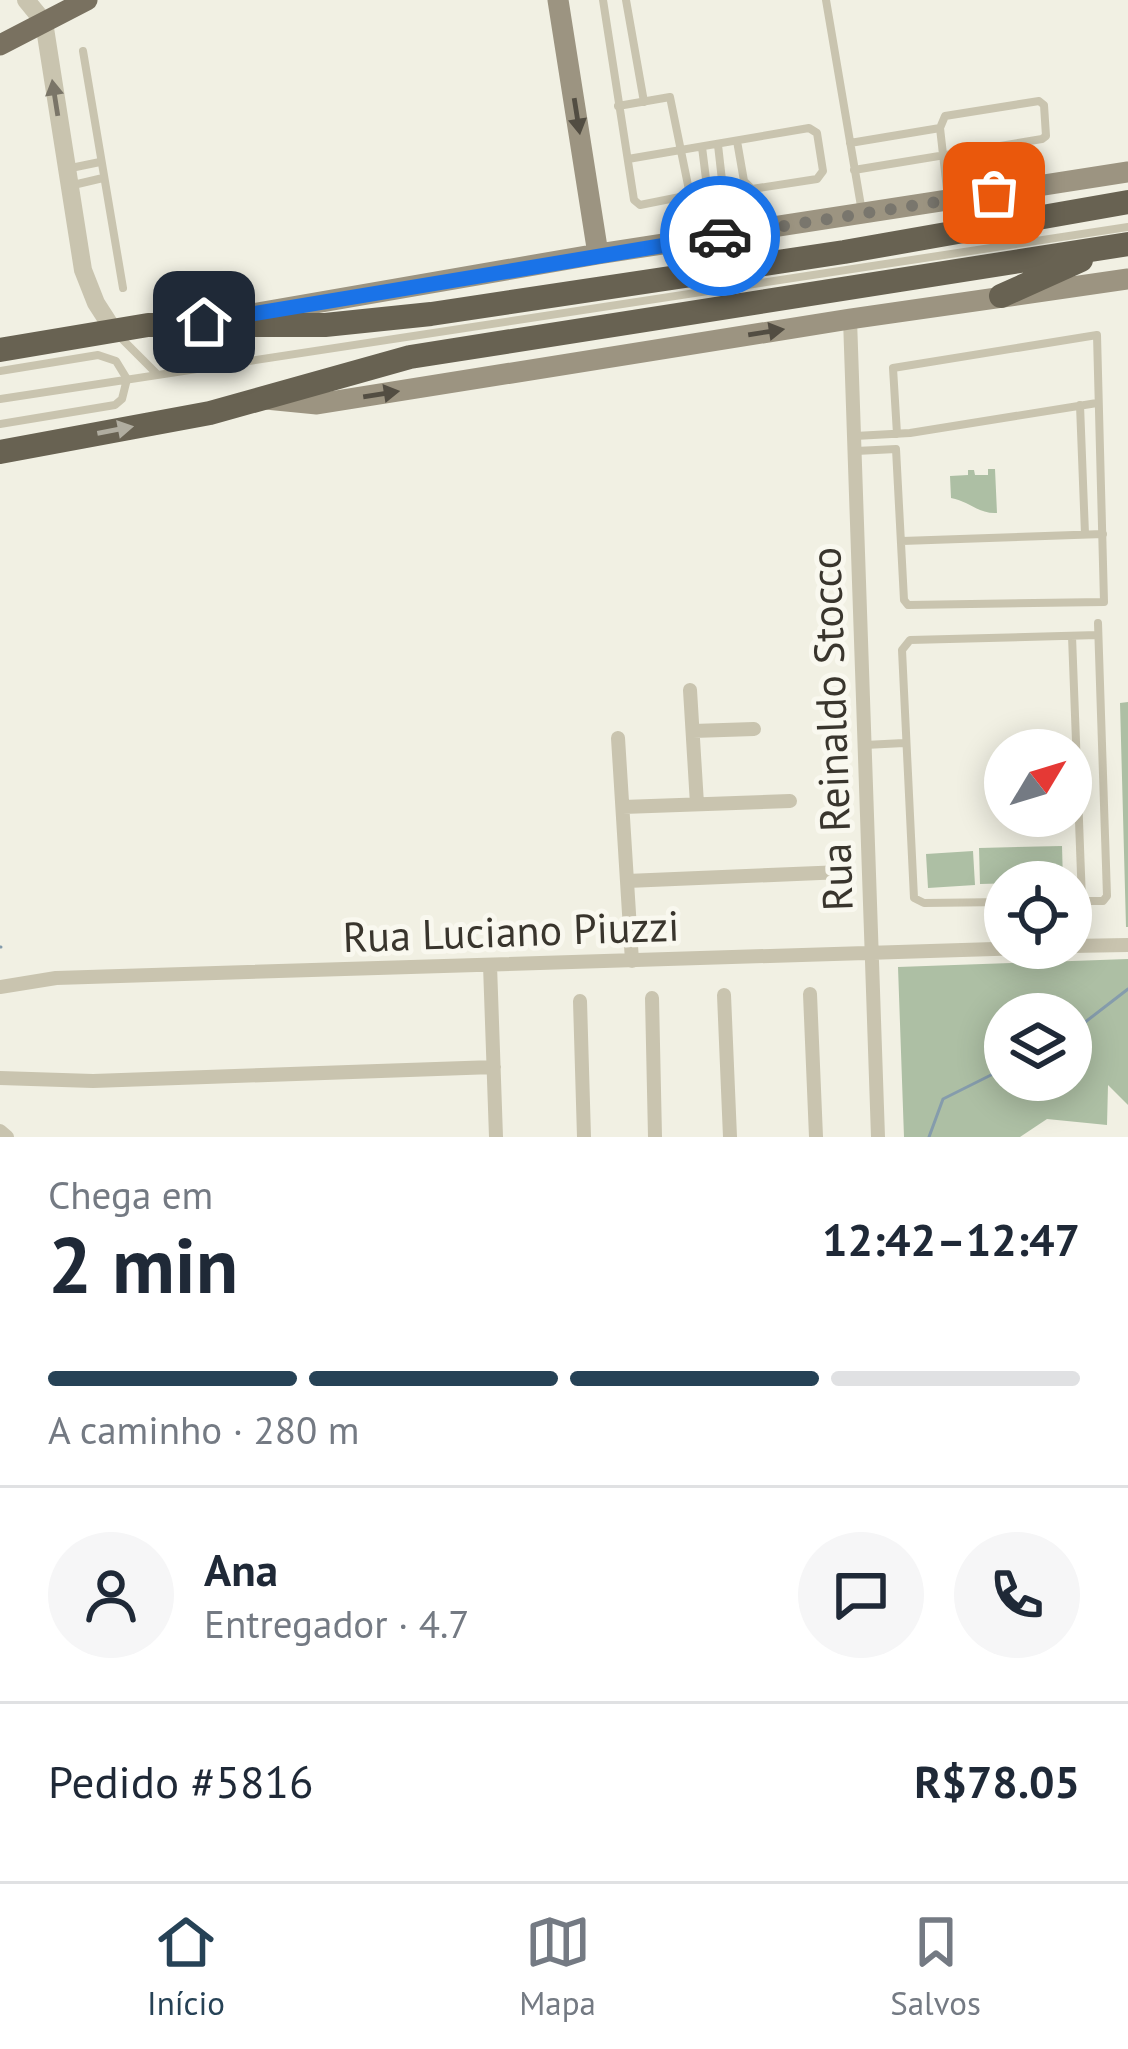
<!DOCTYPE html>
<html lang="pt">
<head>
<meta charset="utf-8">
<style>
	:root { --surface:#fff; --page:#f6f6f7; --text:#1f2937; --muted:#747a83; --line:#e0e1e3; --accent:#264256 }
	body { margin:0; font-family:"PT Sans",sans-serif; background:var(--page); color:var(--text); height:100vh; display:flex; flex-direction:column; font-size:45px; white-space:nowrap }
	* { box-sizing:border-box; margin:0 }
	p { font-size:39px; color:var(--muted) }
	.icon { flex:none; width:66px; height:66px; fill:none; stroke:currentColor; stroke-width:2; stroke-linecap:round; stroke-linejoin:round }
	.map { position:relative; height:1137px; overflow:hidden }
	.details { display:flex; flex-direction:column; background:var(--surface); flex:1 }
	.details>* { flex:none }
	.needle { width:78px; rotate:52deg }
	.controls { position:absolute; left:984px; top:729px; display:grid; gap:24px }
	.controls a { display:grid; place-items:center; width:108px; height:108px; border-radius:50%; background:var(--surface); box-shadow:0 6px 30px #0003; font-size:60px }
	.pin { position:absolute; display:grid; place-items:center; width:102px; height:102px; color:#fff; margin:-51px; border-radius:24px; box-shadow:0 6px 18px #0006 }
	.courier { position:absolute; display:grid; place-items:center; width:120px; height:120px; margin:-60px; border:9px solid #1a73e8; border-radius:50%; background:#fff; color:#222; box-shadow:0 3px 15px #0007 }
	.headline em { font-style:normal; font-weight:600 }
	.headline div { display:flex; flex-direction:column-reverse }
	.headline { display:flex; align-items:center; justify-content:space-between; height:204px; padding:0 48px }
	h1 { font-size:78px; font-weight:600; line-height:90px }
	.bar { display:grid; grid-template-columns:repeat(4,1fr); gap:18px 12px; align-content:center; height:144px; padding:0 48px }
	.bar i { height:15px; border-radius:9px; background:var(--line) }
	.bar .active { background:var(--accent) }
	.bar p { grid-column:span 4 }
	.line { display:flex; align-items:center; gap:30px; padding:0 48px; border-top:3px solid var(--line) }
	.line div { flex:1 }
	.round { display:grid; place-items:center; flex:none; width:126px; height:126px; border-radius:63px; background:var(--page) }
	.tabs { display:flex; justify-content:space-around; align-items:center; height:168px; border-top:3px solid var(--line); background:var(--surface); font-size:33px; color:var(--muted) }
	.tabs a { display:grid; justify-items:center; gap:6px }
	.tabs .active { color:var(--accent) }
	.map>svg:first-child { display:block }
</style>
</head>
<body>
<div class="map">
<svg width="1128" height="1137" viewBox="0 0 1128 1137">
	<rect width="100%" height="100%" fill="#f1f0e3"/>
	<!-- green -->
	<path fill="#adbfa4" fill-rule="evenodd" d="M988,469H995L997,513C978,514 969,501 951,498L950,476L968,475V470H974L975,475H988Z
		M1128,702V927H1126L1120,703Z
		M1062,846L1063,882L980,884L979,848Z
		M973,851L975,885L928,888L926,854Z
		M1128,959V1105L1108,1085L1107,1125L1047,1119L1020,1137H904L898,967ZM1005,1014H1071V1080H1005Z"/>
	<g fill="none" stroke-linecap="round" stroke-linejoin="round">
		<!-- stream -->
		<path stroke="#859cac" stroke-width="3" d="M0,947H1
			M1071,1033L1128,989
			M929,1137L943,1099L1005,1068"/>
		<!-- service -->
		<path stroke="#c9c4af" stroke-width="8" d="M603,0L634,200L640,205L690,195L670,97L618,106
			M626,0L644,102
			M826,0L862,212
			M83,51L123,288
			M940,128L948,198
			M850,143L940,128L945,116L1039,101L1044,105L1046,136L1042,139L854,170
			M718,145L728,233
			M702,147L713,235
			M628,159L809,128L817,133L823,171L817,179L752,189L744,181L737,141
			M66,169L100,162
			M69,186L103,178
			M117,334L157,374
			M0,371L98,355L116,361L127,379L122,399L115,405L0,424
			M0,399L1128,227
			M1080,405L1085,534
			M855,436L910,433L1097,403
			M856,451L896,449L904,600L908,605L1104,602L1097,335L893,368L897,434
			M902,541L1103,534
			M1072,636L1082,900
			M865,745L904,743
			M1071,901H1103L1107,896L1098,623
			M1005,902L924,903L914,898L902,650L910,640L1098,635"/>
		<!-- minor -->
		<path stroke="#c9c4af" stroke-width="14" d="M850,319L878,1137
			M690,690L697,804
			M693,731L754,729
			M618,738L632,961
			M623,807L790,801
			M627,881L843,872
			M1071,946L1128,945
			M490,965L496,1137
			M0,987L56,978L1025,948
			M810,994L816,1137
			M724,995L730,1137
			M652,998L655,1137
			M580,1001L584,1137
			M0,1078L93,1081L494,1067
			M0,1131L7,1137"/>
		<!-- tertiary -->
		<path stroke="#c9c4af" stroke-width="18" d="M26,0L44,22L83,270L96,303L114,331"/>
		<!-- secondary -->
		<path stroke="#9c9481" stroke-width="21" d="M558,0L598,254
			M234,317L598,254L1128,172
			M266,399L317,404L850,319L1128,279"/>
		<!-- primary -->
		<path stroke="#797160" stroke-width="21" d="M0,45L87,0"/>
		<!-- trunk -->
		<path stroke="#686252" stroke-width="24" d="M1001,296L1081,260
			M0,350L148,325H325L431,314L844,252L1128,202
			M0,452L210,413L410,357L1128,244"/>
	</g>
	<!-- one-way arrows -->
	<defs><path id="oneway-solid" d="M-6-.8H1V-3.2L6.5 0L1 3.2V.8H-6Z" transform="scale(3)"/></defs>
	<use fill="#7a7568" href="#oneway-solid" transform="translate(55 98) rotate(-99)"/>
	<g fill="#524d42">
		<use href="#oneway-solid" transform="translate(577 116) rotate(81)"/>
		<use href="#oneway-solid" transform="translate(766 332) rotate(-9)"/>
		<use href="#oneway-solid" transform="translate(381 394) rotate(-9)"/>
	</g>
	<use fill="#b0ada0" href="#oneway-solid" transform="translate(115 430) rotate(-11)"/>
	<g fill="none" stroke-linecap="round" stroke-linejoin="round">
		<!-- done -->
		<path stroke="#79766d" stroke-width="12" stroke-dasharray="0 21.6" d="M720,236L994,193"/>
		<!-- route -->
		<path stroke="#1a73e8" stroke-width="15" d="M204,322L720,236"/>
	</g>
	<g text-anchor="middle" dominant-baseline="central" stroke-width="10" stroke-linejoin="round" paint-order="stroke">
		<!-- street labels -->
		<g font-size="42" fill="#39352d" stroke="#f9f8ef">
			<text transform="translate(831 729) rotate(-92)">Rua Reinaldo Stocco</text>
			<text transform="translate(511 931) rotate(-2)">Rua Luciano Piuzzi</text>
		</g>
	</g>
</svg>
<div class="controls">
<a><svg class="needle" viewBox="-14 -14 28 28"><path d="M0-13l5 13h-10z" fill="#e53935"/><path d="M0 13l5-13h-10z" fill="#747a83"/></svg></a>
<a><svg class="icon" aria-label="locate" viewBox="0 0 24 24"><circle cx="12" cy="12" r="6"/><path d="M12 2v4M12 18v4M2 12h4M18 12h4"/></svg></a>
<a><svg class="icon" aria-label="layers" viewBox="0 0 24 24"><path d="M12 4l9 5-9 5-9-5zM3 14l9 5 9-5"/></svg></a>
</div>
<div class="pin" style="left:994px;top:193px;background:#ea580c"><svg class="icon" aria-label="bag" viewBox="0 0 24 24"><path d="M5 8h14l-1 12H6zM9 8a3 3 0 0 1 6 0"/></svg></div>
<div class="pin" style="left:204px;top:322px;background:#1f2937"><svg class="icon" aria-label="home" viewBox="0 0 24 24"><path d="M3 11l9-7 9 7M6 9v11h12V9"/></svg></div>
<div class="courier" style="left:720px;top:236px"><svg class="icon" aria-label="car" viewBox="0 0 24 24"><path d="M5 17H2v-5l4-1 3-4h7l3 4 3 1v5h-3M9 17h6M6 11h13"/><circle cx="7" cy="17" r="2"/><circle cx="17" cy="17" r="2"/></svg></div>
</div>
<section class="details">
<div class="headline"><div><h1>2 min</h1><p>Chega em</p></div><em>12:42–12:47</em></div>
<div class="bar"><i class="active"></i><i class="active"></i><i class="active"></i><i></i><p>A caminho · 280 m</p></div>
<div class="line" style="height:216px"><a class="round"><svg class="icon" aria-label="person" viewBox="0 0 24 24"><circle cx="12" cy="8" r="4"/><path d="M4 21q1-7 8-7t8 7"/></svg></a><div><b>Ana</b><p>Entregador · 4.7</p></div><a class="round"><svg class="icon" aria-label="chat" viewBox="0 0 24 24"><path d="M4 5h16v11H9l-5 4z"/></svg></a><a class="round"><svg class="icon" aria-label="phone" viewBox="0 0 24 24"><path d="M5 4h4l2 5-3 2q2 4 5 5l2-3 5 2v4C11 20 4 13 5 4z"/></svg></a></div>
<div class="line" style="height:156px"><div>Pedido #5816</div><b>R$78.05</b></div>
</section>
<nav class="tabs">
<a class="active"><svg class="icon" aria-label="home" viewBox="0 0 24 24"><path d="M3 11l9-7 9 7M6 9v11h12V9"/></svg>Início</a>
<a><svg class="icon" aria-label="map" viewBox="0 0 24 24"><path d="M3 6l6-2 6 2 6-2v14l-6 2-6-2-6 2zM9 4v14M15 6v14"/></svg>Mapa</a>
<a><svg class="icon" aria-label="saved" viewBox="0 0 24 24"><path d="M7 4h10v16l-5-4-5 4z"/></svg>Salvos</a>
</nav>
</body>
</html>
